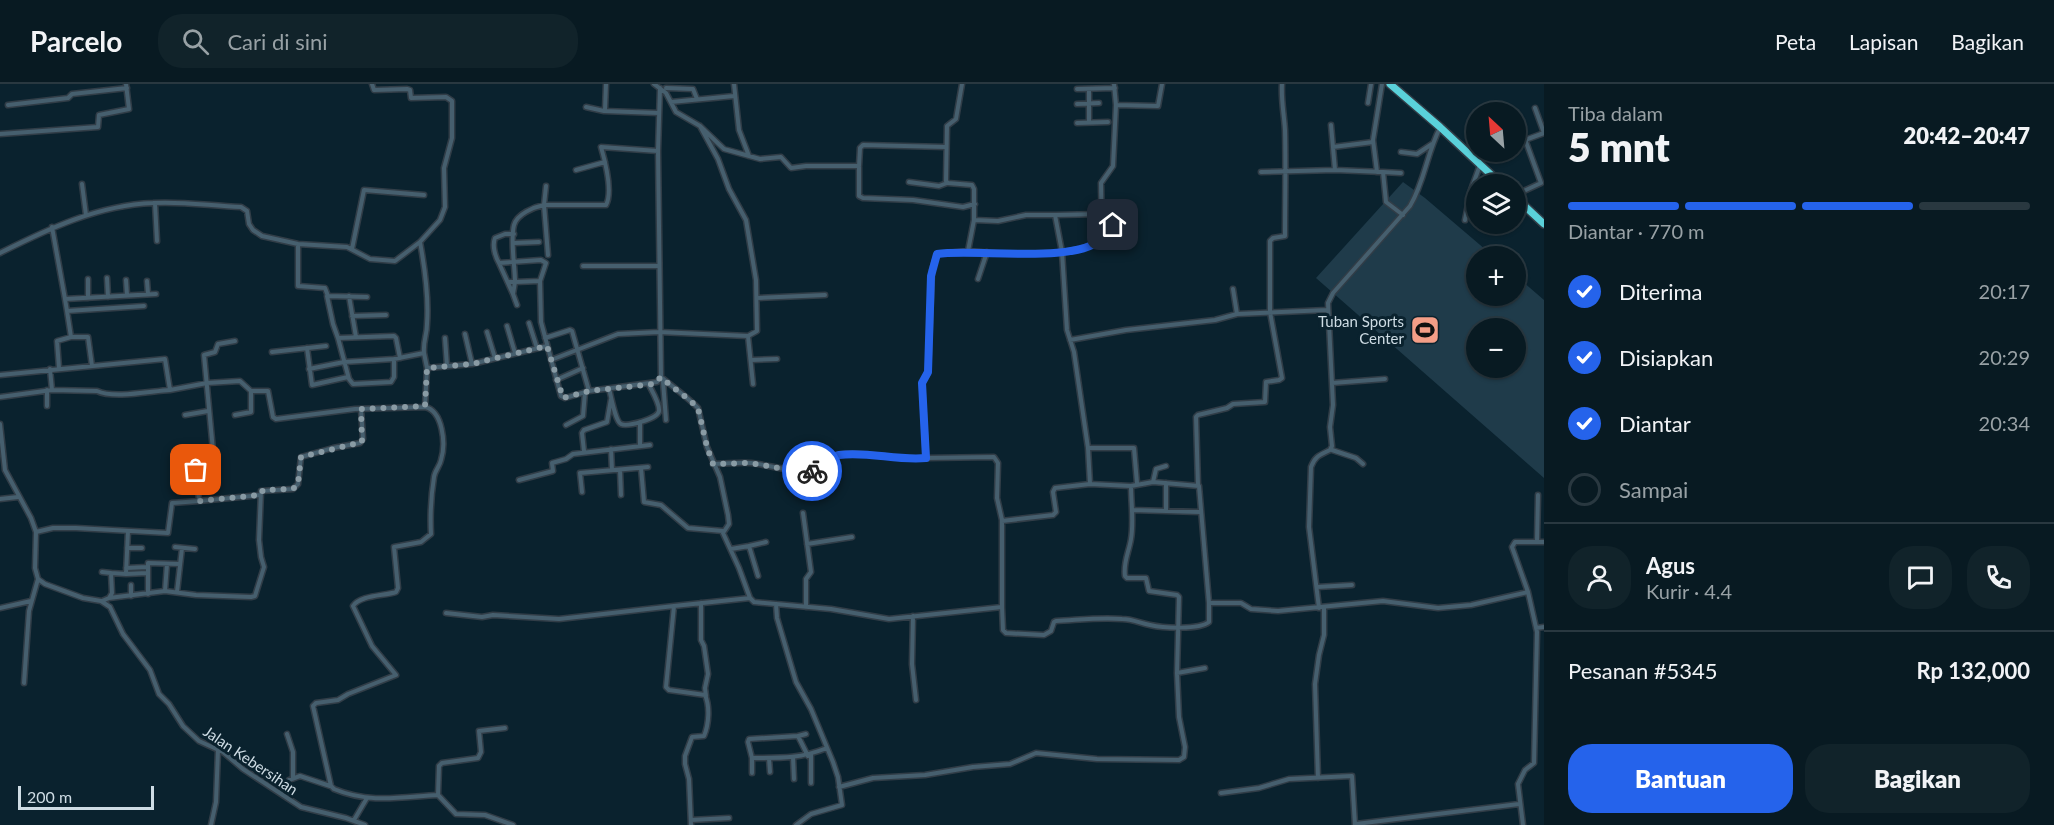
<!DOCTYPE html>
<html lang="id">
<head>
<meta charset="utf-8">
<style>
	:root { --surface:#081a22; --page:#11232a; --text:#f1f3f6; --muted:#98a1a5; --line:#293840; --accent:#2563eb }
	body { margin:0; font-family:Lato,sans-serif; background:var(--page); color:var(--text); height:100vh; display:flex; flex-direction:column; font-size:22px; white-space:nowrap }
	* { box-sizing:border-box; margin:0 }
	p { font-size:20px; color:var(--muted) }
	.icon { flex:none; width:33px; height:33px; fill:none; stroke:currentColor; stroke-width:2; stroke-linecap:round; stroke-linejoin:round }
	.map { position:relative; flex:1; overflow:hidden }
	.details { display:flex; flex-direction:column; background:var(--surface); width:510px }
	.details>* { flex:none }
	.needle { width:39px; rotate:334deg }
	.controls { position:absolute; left:1466px; top:18px; display:grid; gap:12px }
	.controls a { display:grid; place-items:center; width:60px; height:60px; border-radius:50%; background:var(--surface); box-shadow:0 2px 4px #0004,0 0 0 2px var(--line); font-size:30px }
	.scale { position:absolute; left:18px; bottom:15px; width:136px; box-sizing:border-box; padding-left:6px; border:3px solid #cedce4; border-top:0; font-size:16px; line-height:21px; white-space:nowrap; color:#cedce4; -webkit-text-stroke:4px #0a222e; paint-order:stroke }
	.pin { position:absolute; display:grid; place-items:center; width:51px; height:51px; color:#fff; margin:-26px; border-radius:12px; box-shadow:0 3px 9px #0006 }
	.courier { position:absolute; display:grid; place-items:center; width:60px; height:60px; margin:-30px; border:4px solid #2563eb; border-radius:50%; background:#fff; color:#222; box-shadow:0 2px 8px #0007 }
	.head em { font-style:normal; font-weight:800 }
	.head div { display:flex; flex-direction:column-reverse }
	.head { display:flex; align-items:center; justify-content:space-between; height:102px; padding:0 24px }
	h1 { font-size:39px; font-weight:800; line-height:45px }
	.bar { display:grid; grid-template-columns:repeat(4,1fr); gap:9px 6px; align-content:center; height:72px; padding:0 24px }
	.bar i { height:8px; border-radius:4px; background:var(--line) }
	.bar .active { background:var(--accent) }
	.bar p { grid-column:span 4 }
	.line { display:flex; align-items:center; gap:15px; padding:0 24px; border-top:2px solid var(--line) }
	.line div { flex:1 }
	.round { display:grid; place-items:center; flex:none; width:63px; height:63px; border-radius:24px; background:var(--page) }
	ol { padding:0 24px; list-style:none }
	li { display:flex; align-items:center; gap:18px; height:66px }
	li p { margin-inline-start:auto }
	li .icon { padding:6px; border-radius:50%; background:var(--accent); color:#fff; stroke-width:4 }
	li:last-child { color:var(--muted) }
	li i { width:33px; height:33px; border:3px solid var(--line); border-radius:50% }
	.cta { display:flex; gap:12px; margin-top:auto; padding:12px 24px }
	.cta a { flex:1; height:69px; border-radius:24px; background:var(--accent); color:#fff; font-size:24px; font-weight:800; line-height:69px; text-align:center }
	.cta a+a { background:var(--page); color:var(--text) }
	header { display:flex; align-items:center; gap:36px; box-sizing:border-box; height:84px; padding:0 30px; background:var(--surface); border-bottom:2px solid var(--line) }
	header strong { font-size:28px }
	nav { display:flex; gap:33px; margin-inline-start:auto; font-size:21px }
	.search { width:420px; height:54px; background:var(--page); display:flex; align-items:center; gap:15px; box-sizing:border-box; padding:0 21px; border-radius:24px; color:var(--muted); font-size:22px }
	main { display:flex; flex:1; min-height:0 }
	.map>svg:first-child { display:block }
</style>
</head>
<body>
<header>
<strong>Parcelo</strong>
<div class="search"><svg class="icon" aria-label="search" viewBox="0 0 24 24"><circle cx="10" cy="10" r="6"/><path d="M15 15l6 6"/></svg>Cari di sini</div>
<nav><a>Peta</a><a>Lapisan</a><a>Bagikan</a></nav>
</header>
<main>
<div class="map">
<svg width="1544" height="741" viewBox="0 0 1544 741">
	<rect width="100%" height="100%" fill="#0a222e"/>
	<!-- green -->
	<path fill="#1f3b4a" fill-rule="evenodd" d="M1403,98L1425,114L1493,172H1476V212H1515V191L1544,216V394L1316,194ZM1476,244H1515V284H1476Z"/>
	<g fill="none" stroke-linecap="round" stroke-linejoin="round">
		<!-- street casing -->
		<g stroke="#313d47" stroke-width="7">
			<path id="street" d="M372,0L374,6L407,5L410,6L411,14L446,13L452,17V54L444,84L445,123L440,136L420,158C425,185 429,213 427,240C427,252 423,256 424,269
				M654,0L666,9L676,28L700,42L724,65L760,75L781,73L791,84L806,82H859L860,64L863,61L946,63
				M734,0L739,46L749,72
				M962,0L956,35L947,42L946,97L948,99L972,101L974,105V136L968,167C996,170 1084,175 1102,154L1101,99L1113,82L1116,21L1114,0
				M666,4L693,5L697,15
				M1077,5L1115,4
				M1089,5V38
				M671,18L734,12
				M1368,19L1371,0
				M1077,20L1099,19
				M8,21L68,14L72,10L127,4
				M1116,21L1158,22L1162,0
				M586,23L604,27L659,29
				M1535,24L1544,49
				M605,26L606,0
				M1077,39L1108,38
				M1331,41L1335,86
				M0,50L98,43L99,31L129,25L126,0
				M1525,56L1544,49
				M1515,59L1522,56L1526,58L1541,99L1515,111
				M1333,63L1373,58
				M1401,68L1417,70L1432,60
				M1477,77L1491,68
				M859,83V112L863,114L913,116L963,123L975,120
				M576,86L605,78
				M1261,88L1335,86L1383,88L1386,118L1403,131
				M1377,88L1373,56L1382,0
				M1383,88L1401,89
				M909,98L939,102L947,99
				M82,100L86,131
				M546,102L544,121L548,171
				M155,119L157,157
				M1055,131L1101,130
				M1465,136L1471,106L1480,81
				M1101,137L1119,144
				M52,143L65,215L156,210
				M514,150H505L495,154C492,161 495,172 499,179L541,176L546,179L540,197L541,238L561,312L565,314L589,307L657,298L661,293L658,67L660,4
				M514,159L539,158
				M298,160V202L325,204L328,212
				M352,165L364,106L424,111
				M0,169C48,145 98,121 153,119C182,117 211,122 241,123L247,127L249,140L253,146L262,152L298,160L347,163L370,175L395,177L420,158
				M499,179L513,210
				M583,182H659
				M107,194L108,213
				M88,195V214
				M978,195L987,168
				M126,196L127,211
				M147,197L148,210
				M508,198H515C515,182 510,156 514,141C517,130 534,123 544,121H606C613,108 605,77 601,63L658,67
				M1233,205L1237,230
				M349,212L356,253
				M367,213L327,212L333,240L338,254L394,252L396,254L400,274
				M757,214L825,211
				M65,215L67,227
				M517,221L513,210L515,198L540,197
				M352,232L386,231
				M529,239L537,264
				M507,242L515,269
				M487,248L495,274
				M465,250L472,280
				M748,252L753,300
				M338,254L349,295L353,300L391,298L394,293V275
				M445,254L447,282
				M545,254L570,246L572,247L589,307
				M1070,256L1126,246L1215,236L1237,230L1327,226
				M307,264L312,301L348,293
				M272,268L326,262
				M551,276L618,250L659,248L748,252L757,247L756,196L746,136L729,105L718,75L700,42
				M751,276L777,275
				M92,282L88,253H71L67,227L144,222
				M59,284L57,257L71,253
				M50,285L52,306L97,307C114,315 151,307 170,306
				M309,285L344,278L394,275L424,269L427,284
				M0,291L165,275L170,306L207,299L240,297L251,307H268L273,333L276,335L355,325L425,323
				M661,293C673,303 687,313 698,324L707,363L720,393L728,431L729,440L723,449L739,484L750,514L754,518L831,525L889,535L1002,523
				M556,296L583,284
				M663,297L666,336
				M1332,299L1385,295
				M609,305C611,311 615,337 621,340C627,343 658,335 659,327C660,320 652,307 649,301
				M0,313L52,306
				M47,322V306
				M185,331L208,327
				M235,331L251,328V307
				M0,340L5,386L31,434L36,448L35,484L38,495L45,500L83,514L101,517L110,523L123,550L150,586L159,610L169,620L183,642L199,657L223,668L243,685L301,723L346,734L365,741
				M566,341L583,332L585,308
				M640,361V338
				M1088,364H1134L1137,399
				M611,365L612,386
				M1332,366L1356,374L1363,380
				M584,367L582,349L584,346L607,338L611,315
				M926,374L994,373L998,379L997,414L1002,436
				M713,380C726,380 739,378 751,379C772,381 806,394 826,383C828,379 830,374 834,372C849,365 904,377 926,374L922,299L928,289L932,186L937,170L968,167
				M641,384L644,418L661,421L688,444L723,447
				M620,386L621,411
				M519,396L553,387L552,379L566,375L573,370L650,361
				M1153,398L1156,385L1166,382
				M1090,400L1055,404L1053,408L1056,428L1053,431L1002,437V523L1003,546L1006,549L1044,551L1051,547L1054,538L1056,537C1078,536 1101,533 1122,535C1132,535 1140,539 1150,541C1163,544 1199,546 1209,538V519H1241L1251,525L1278,527L1383,517L1438,524L1471,521L1528,508
				M1198,401L1196,333L1198,331L1227,324L1233,320L1265,318L1266,298L1279,296L1282,294L1270,228V157L1273,154L1285,152C1285,117 1286,81 1285,46C1284,29 1281,17 1282,0
				M1131,402L1153,398L1199,402L1209,519
				M582,408L580,389L648,383
				M0,415L18,413
				M199,417L260,411
				M1132,426L1200,428
				M1166,427V399
				M803,429L811,488L806,495V523
				M36,448L53,444H76L168,449L172,419L199,417L196,384L214,377L204,271L215,268L218,260L235,257
				M1537,457L1538,411
				M807,460L852,453
				M749,462L766,458
				M175,463L195,465
				M127,464H142
				M731,465L749,462L758,492
				M126,484L147,483
				M111,489L126,490L128,447
				M126,490L147,489
				M1317,503L1352,501
				M165,507L167,480
				M177,508L182,464
				M148,510V479L180,480
				M131,512V501
				M109,514L165,507L196,511L251,513L255,512L264,483L261,473L259,456L261,407L293,405L298,400L301,373L333,364L360,359L363,355L361,325
				M102,517L109,514L112,509L111,489L102,488
				M701,519V556L704,562L708,590L705,604L706,612
				M776,520L777,534L796,598L811,625L833,678L838,693L842,721L811,730L796,741
				M0,524L31,517
				M1319,524L1309,443L1311,383C1315,372 1320,371 1330,366L1332,362L1330,343L1333,321L1328,219L1333,209L1410,122C1425,97 1427,68 1440,44
				M446,529L482,533L493,531L559,535L674,522
				M913,532L912,580L916,616
				M1536,544L1544,543
				M1177,589L1205,584
				M24,599L29,527L38,495
				M287,650L293,668V694
				M798,652L806,650
				M808,672L798,652L749,655L748,658L752,674C781,674 799,675 827,664
				M793,673L794,695
				M752,674V689
				M769,674L770,688
				M1318,694L1315,600L1319,571L1324,551V523
				M811,699V670
				M839,703L873,694L925,691L973,683L1010,680L1036,669L1097,675L1179,676L1184,673L1185,663L1179,633L1177,589L1179,513L1177,511L1149,507L1146,494H1127L1125,492C1123,478 1129,468 1131,455C1134,437 1131,419 1131,402L1090,400L1088,364L1074,268L1067,246L1062,168L1055,131H1026L998,137L974,136
				M280,709L289,696L300,692L330,702
				M1221,709L1259,704L1289,695L1352,692L1355,741
				M438,711L439,682L442,679L478,674L481,668L479,647L505,644
				M354,736L367,714
				M691,736L729,734
				M1356,740L1519,720
				M211,741L216,718L218,666
				M513,741L485,731L456,730L438,711C401,713 370,720 334,705L331,702L313,622L316,619L338,616L348,610L396,591L372,562L353,522C360,511 384,512 396,508L398,504L394,463L421,458L431,450C430,431 431,412 434,393C435,386 440,382 441,376C446,360 443,327 425,323L427,284L472,280L547,262
				M691,741L689,695L685,680V672L692,653L704,652C709,640 710,622 705,611L669,606L666,603L674,522L750,514
				M1523,741L1518,700L1525,686L1534,679L1537,548L1528,508L1512,463L1515,458H1544"/>
		</g>
		<!-- highway casing -->
		<g stroke="#313d47" stroke-width="10">
			<path id="highway" d="M1390,0L1440,43L1501,100
				M1515,113L1544,140"/>
		</g>
		<!-- street -->
		<use href="#street" stroke="#465f6e" stroke-width="4"/>
		<!-- highway -->
		<use href="#highway" stroke="#5ad1da" stroke-width="7"/>
	</g>
	<g fill="none" stroke-linecap="round" stroke-linejoin="round">
		<!-- done -->
		<path stroke="#899ba4" stroke-width="6" stroke-dasharray="0 10.8" d="M196,386L199,417L260,411L263,406L293,405L298,400L301,373L362,358L361,325L425,322L427,284L472,280L547,262L563,314L589,307L654,300L661,293C673,304 687,313 698,324L707,363L713,380L749,379L779,384L812,387"/>
		<!-- route -->
		<path stroke="#2563eb" stroke-width="8" d="M812,387C831,385 826,373 839,371C868,367 897,377 926,374L922,299L928,288L931,192L937,170C974,164 1078,181 1102,154L1101,137L1113,141"/>
	</g>
	<!-- icons -->
	<defs>
		<g id="stadium-square" transform="scale(1.5)"><rect x="-9" y="-9" width="18" height="18" rx="4" fill="#f49e87" stroke="#0a222e"/><path d="M0-5a6.5 5 0 1 0 0 10a6.5 5 0 1 0 0-10ZM-3.5-1.8h7v3.6h-7Z" fill="#111"/></g>
	</defs>
	<g fill-rule="evenodd">
		<use href="#stadium-square" x="1425" y="246"/>
	</g>
	<g text-anchor="middle" dominant-baseline="central" stroke-width="6" stroke-linejoin="round" paint-order="stroke">
		<!-- poi labels -->
		<g font-size="15" fill="#cedce4" stroke="#0a222e" text-anchor="end">
			<text x="1404" y="237">Tuban Sports<tspan x="1404" dy="17">Center</tspan></text>
		</g>
		<!-- street labels -->
		<g font-size="15" fill="#cedce4" stroke="#0a222e">
			<text transform="translate(251 676) rotate(34)">Jalan Kebersihan</text>
		</g>
	</g>
</svg>
<div class="controls">
<a><svg class="needle" viewBox="-14 -14 28 28"><path d="M0-13l5 13h-10z" fill="#e53935"/><path d="M0 13l5-13h-10z" fill="#98a1a5"/></svg></a>
<a><svg class="icon" aria-label="layers" viewBox="0 0 24 24"><path d="M12 4l9 5-9 5-9-5zM3 14l9 5 9-5"/></svg></a>
<a>+</a>
<a>−</a>
</div>
<div class="scale">200 m</div>
<div class="pin" style="left:196px;top:386px;background:#ea580c"><svg class="icon" aria-label="bag" viewBox="0 0 24 24"><path d="M5 8h14l-1 12H6zM9 8a3 3 0 0 1 6 0"/></svg></div>
<div class="pin" style="left:1113px;top:141px;background:#1f2937"><svg class="icon" aria-label="home" viewBox="0 0 24 24"><path d="M3 11l9-7 9 7M6 9v11h12V9"/></svg></div>
<div class="courier" style="left:812px;top:387px"><svg class="icon" aria-label="bike" viewBox="0 0 24 24"><circle cx="6" cy="16" r="4"/><circle cx="18" cy="16" r="4"/><path d="M6 16l4-8h5l3 8M10 8l3 8H6M13 5h3"/></svg></div>
</div>
<section class="details">
<div class="head"><div><h1>5 mnt</h1><p>Tiba dalam</p></div><em>20:42–20:47</em></div>
<div class="bar"><i class="active"></i><i class="active"></i><i class="active"></i><i></i><p>Diantar · 770 m</p></div>
<ol>
<li><svg class="icon" aria-label="check" viewBox="0 0 24 24"><path d="M5 12l5 5 9-10"/></svg>Diterima<p>20:17</p></li>
<li><svg class="icon" aria-label="check" viewBox="0 0 24 24"><path d="M5 12l5 5 9-10"/></svg>Disiapkan<p>20:29</p></li>
<li><svg class="icon" aria-label="check" viewBox="0 0 24 24"><path d="M5 12l5 5 9-10"/></svg>Diantar<p>20:34</p></li>
<li><i></i>Sampai</li>
</ol>
<div class="line" style="height:108px"><a class="round"><svg class="icon" aria-label="person" viewBox="0 0 24 24"><circle cx="12" cy="8" r="4"/><path d="M4 21q1-7 8-7t8 7"/></svg></a><div><b>Agus</b><p>Kurir · 4.4</p></div><a class="round"><svg class="icon" aria-label="chat" viewBox="0 0 24 24"><path d="M4 5h16v11H9l-5 4z"/></svg></a><a class="round"><svg class="icon" aria-label="phone" viewBox="0 0 24 24"><path d="M5 4h4l2 5-3 2q2 4 5 5l2-3 5 2v4C11 20 4 13 5 4z"/></svg></a></div>
<div class="line" style="height:78px"><div>Pesanan #5345</div><b>Rp 132,000</b></div>
<div class="cta"><a>Bantuan</a><a>Bagikan</a></div>
</section>
</main>
</body>
</html>
